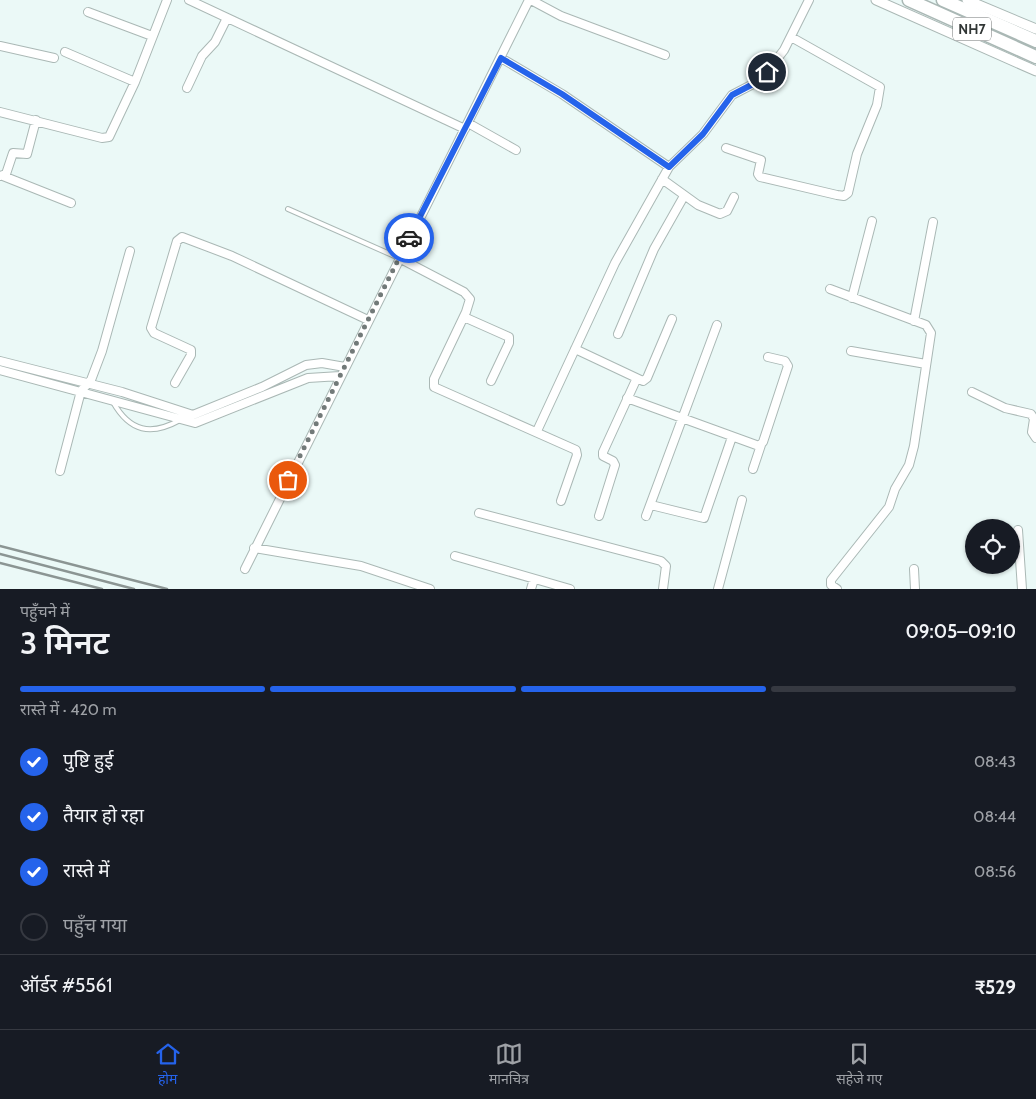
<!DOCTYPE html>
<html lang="hi">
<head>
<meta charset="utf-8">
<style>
	:root { --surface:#171b24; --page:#242831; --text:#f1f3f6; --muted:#9ea1a6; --line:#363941; --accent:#2563eb }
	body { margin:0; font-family:Cabin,"Noto Sans Devanagari",sans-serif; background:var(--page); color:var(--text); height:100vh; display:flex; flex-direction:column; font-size:19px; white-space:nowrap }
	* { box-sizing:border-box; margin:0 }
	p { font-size:16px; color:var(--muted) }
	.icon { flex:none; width:28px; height:28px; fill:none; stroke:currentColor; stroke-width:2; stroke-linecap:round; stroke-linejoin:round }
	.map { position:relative; height:589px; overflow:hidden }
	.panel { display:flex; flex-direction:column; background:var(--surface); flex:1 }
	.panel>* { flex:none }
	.tools { position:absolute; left:965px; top:519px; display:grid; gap:10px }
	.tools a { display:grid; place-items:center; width:55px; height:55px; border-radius:50%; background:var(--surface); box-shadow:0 1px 4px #0004; font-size:25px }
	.pin { position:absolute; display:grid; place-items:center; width:42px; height:42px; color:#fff; margin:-21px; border:2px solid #fff; border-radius:50%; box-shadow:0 1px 5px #0007 }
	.courier { position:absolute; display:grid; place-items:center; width:50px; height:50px; margin:-25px; border:4px solid #2563eb; border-radius:50%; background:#fff; color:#222; box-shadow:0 1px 6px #0007 }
	.headline em { font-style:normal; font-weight:600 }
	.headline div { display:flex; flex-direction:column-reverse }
	.headline { display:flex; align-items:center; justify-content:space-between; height:85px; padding:0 20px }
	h1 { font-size:32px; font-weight:600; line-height:38px }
	.bar { display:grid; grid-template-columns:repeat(4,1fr); gap:8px 5px; align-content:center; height:60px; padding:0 20px }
	.bar i { height:6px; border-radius:4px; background:var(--line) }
	.bar .selected { background:var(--accent) }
	.bar p { grid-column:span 4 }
	.line { display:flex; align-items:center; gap:12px; padding:0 20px; border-top:1px solid var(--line) }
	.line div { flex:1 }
	ol { padding:0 20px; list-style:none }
	li { display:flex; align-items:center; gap:15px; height:55px }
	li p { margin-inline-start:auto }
	li .icon { padding:5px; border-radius:50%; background:var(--accent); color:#fff; stroke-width:4 }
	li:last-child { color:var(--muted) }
	li i { width:28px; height:28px; border:2px solid var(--line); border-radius:50% }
	.tabs { display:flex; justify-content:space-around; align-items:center; height:70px; border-top:1px solid var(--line); background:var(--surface); font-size:14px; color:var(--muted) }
	.tabs a { display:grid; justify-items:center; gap:2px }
	.tabs .selected { color:var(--accent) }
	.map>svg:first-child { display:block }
</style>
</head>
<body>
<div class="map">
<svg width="1036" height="589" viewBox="0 0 1036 589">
	<rect width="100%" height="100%" fill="#ebf9f7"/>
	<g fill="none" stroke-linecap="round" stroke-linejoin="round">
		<!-- service casing -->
		<g stroke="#aab8b5" stroke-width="6">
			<path id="service" d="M288,209L399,258
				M113,402C130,432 151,436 180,420"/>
		</g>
		<!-- minor casing -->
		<g stroke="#aab8b5" stroke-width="10">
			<path id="minor" d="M189,0L465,129
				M531,0L561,16L665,55
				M88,12L152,36
				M0,46L54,58
				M65,52L135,82
				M501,58L562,94L669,167
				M187,88L202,56L215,42L227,18
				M0,112L102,138L109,137L135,82L167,0
				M468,123L516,150
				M726,148L761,160L758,174L760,177L837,195L844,196L848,193L857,154L877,105L880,87L791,37
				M0,176L6,174L13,153L27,154L36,120
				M3,176L71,203
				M662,179L698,205L720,214L727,211L734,197
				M399,258L464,292L470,299L466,312L434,379V387L576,450L577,455L561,501
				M830,289L926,325L931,333L914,446L909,465L895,489L889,507L831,580V585L837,589
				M852,298L872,221
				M464,317L509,337V343L491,381
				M914,321L933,222
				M618,334L654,249L684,196
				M575,349L643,381L647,378L672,319
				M851,351L926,364
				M0,361L122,392L193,415L262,387L306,365L322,363L345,367
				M0,370L195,423L308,378L340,376
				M175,383L191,355V350L154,333L151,328L177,241L182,237L232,256L368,320
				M972,392L1005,408L1031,414L1034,419L1032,432L1036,438
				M627,398L759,446L763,442L788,366L785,361L768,357
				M537,431L615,263L669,167L703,134L732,95L755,83L767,72L784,50L809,0
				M753,469L761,445
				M60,471L81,391L91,380L102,351L130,251
				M651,505L704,518L732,437
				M479,513L661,561L666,566L663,589
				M599,516L615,465L613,461L603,456V452L636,380
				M646,516L717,325
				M1018,530L1022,589
				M254,548L361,566L430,589
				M455,556L570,589
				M245,569L529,0
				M914,569L915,589
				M531,589L534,579
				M718,589L742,500"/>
		</g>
		<!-- tertiary casing -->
		<g stroke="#aab8b5" stroke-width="11">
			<path id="tertiary" d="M876,0L1036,71
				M967,0L1036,29"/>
		</g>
		<!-- trunk casing -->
		<g stroke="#aab8b5" stroke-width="15">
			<path id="trunk" d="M909,0L1036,57
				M943,0L1036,41"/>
		</g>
		<!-- service -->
		<use href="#service" stroke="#fff" stroke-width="4"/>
		<!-- minor -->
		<use href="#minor" stroke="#fff" stroke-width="8"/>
		<!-- tertiary -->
		<use href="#tertiary" stroke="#fff" stroke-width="9"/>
		<!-- trunk -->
		<use href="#trunk" stroke="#fff" stroke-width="12"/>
		<!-- rail -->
		<path stroke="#8b9593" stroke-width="2.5" d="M0,546L167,589
			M0,554L134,589
			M0,563L102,589"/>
	</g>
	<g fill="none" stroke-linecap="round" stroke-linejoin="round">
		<!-- done -->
		<path stroke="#727a79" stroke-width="5" stroke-dasharray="0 9" d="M288,480L409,238"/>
		<!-- route -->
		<path stroke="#2563eb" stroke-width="6" d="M409,238L501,58L562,94L669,167L703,134L732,95L755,83L767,72"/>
	</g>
	<g text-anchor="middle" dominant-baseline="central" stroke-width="4" stroke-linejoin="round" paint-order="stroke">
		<!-- shield labels -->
		<rect fill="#fff" stroke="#6f7272" stroke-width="1" x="953" y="17.5" width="38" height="23" rx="4"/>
		<g font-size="14" font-weight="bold" fill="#313635">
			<text x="972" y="29">NH7</text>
		</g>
	</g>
</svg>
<div class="tools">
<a><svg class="icon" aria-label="locate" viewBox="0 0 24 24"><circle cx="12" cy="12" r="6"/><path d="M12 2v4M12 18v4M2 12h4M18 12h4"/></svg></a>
</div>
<div class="pin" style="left:288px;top:480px;background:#ea580c"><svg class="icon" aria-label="bag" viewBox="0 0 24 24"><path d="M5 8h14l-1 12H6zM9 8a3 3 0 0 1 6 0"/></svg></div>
<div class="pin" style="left:767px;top:72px;background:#1f2937"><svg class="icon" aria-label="home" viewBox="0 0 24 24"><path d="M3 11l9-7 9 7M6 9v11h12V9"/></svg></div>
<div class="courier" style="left:409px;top:238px"><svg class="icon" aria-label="car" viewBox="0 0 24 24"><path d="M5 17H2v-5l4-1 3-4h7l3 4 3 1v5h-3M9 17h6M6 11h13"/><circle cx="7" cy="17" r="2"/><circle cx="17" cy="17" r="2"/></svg></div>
</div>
<section class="panel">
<div class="headline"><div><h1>3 मिनट</h1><p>पहुँचने में</p></div><em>09:05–09:10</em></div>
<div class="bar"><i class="selected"></i><i class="selected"></i><i class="selected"></i><i></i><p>रास्ते में · 420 m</p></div>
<ol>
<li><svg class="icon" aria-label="check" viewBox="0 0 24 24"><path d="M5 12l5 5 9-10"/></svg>पुष्टि हुई<p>08:43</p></li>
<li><svg class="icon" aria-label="check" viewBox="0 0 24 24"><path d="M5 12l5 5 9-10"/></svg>तैयार हो रहा<p>08:44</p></li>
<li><svg class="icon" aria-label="check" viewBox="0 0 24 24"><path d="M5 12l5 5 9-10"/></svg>रास्ते में<p>08:56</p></li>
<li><i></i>पहुँच गया</li>
</ol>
<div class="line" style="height:65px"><div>ऑर्डर #5561</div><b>₹529</b></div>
</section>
<nav class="tabs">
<a class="selected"><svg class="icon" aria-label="home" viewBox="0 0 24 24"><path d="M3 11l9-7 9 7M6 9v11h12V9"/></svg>होम</a>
<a><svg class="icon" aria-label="map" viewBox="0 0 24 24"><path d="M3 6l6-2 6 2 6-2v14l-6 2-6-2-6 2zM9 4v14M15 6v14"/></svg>मानचित्र</a>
<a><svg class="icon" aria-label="saved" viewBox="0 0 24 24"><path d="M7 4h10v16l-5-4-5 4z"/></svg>सहेजे गए</a>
</nav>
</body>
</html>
